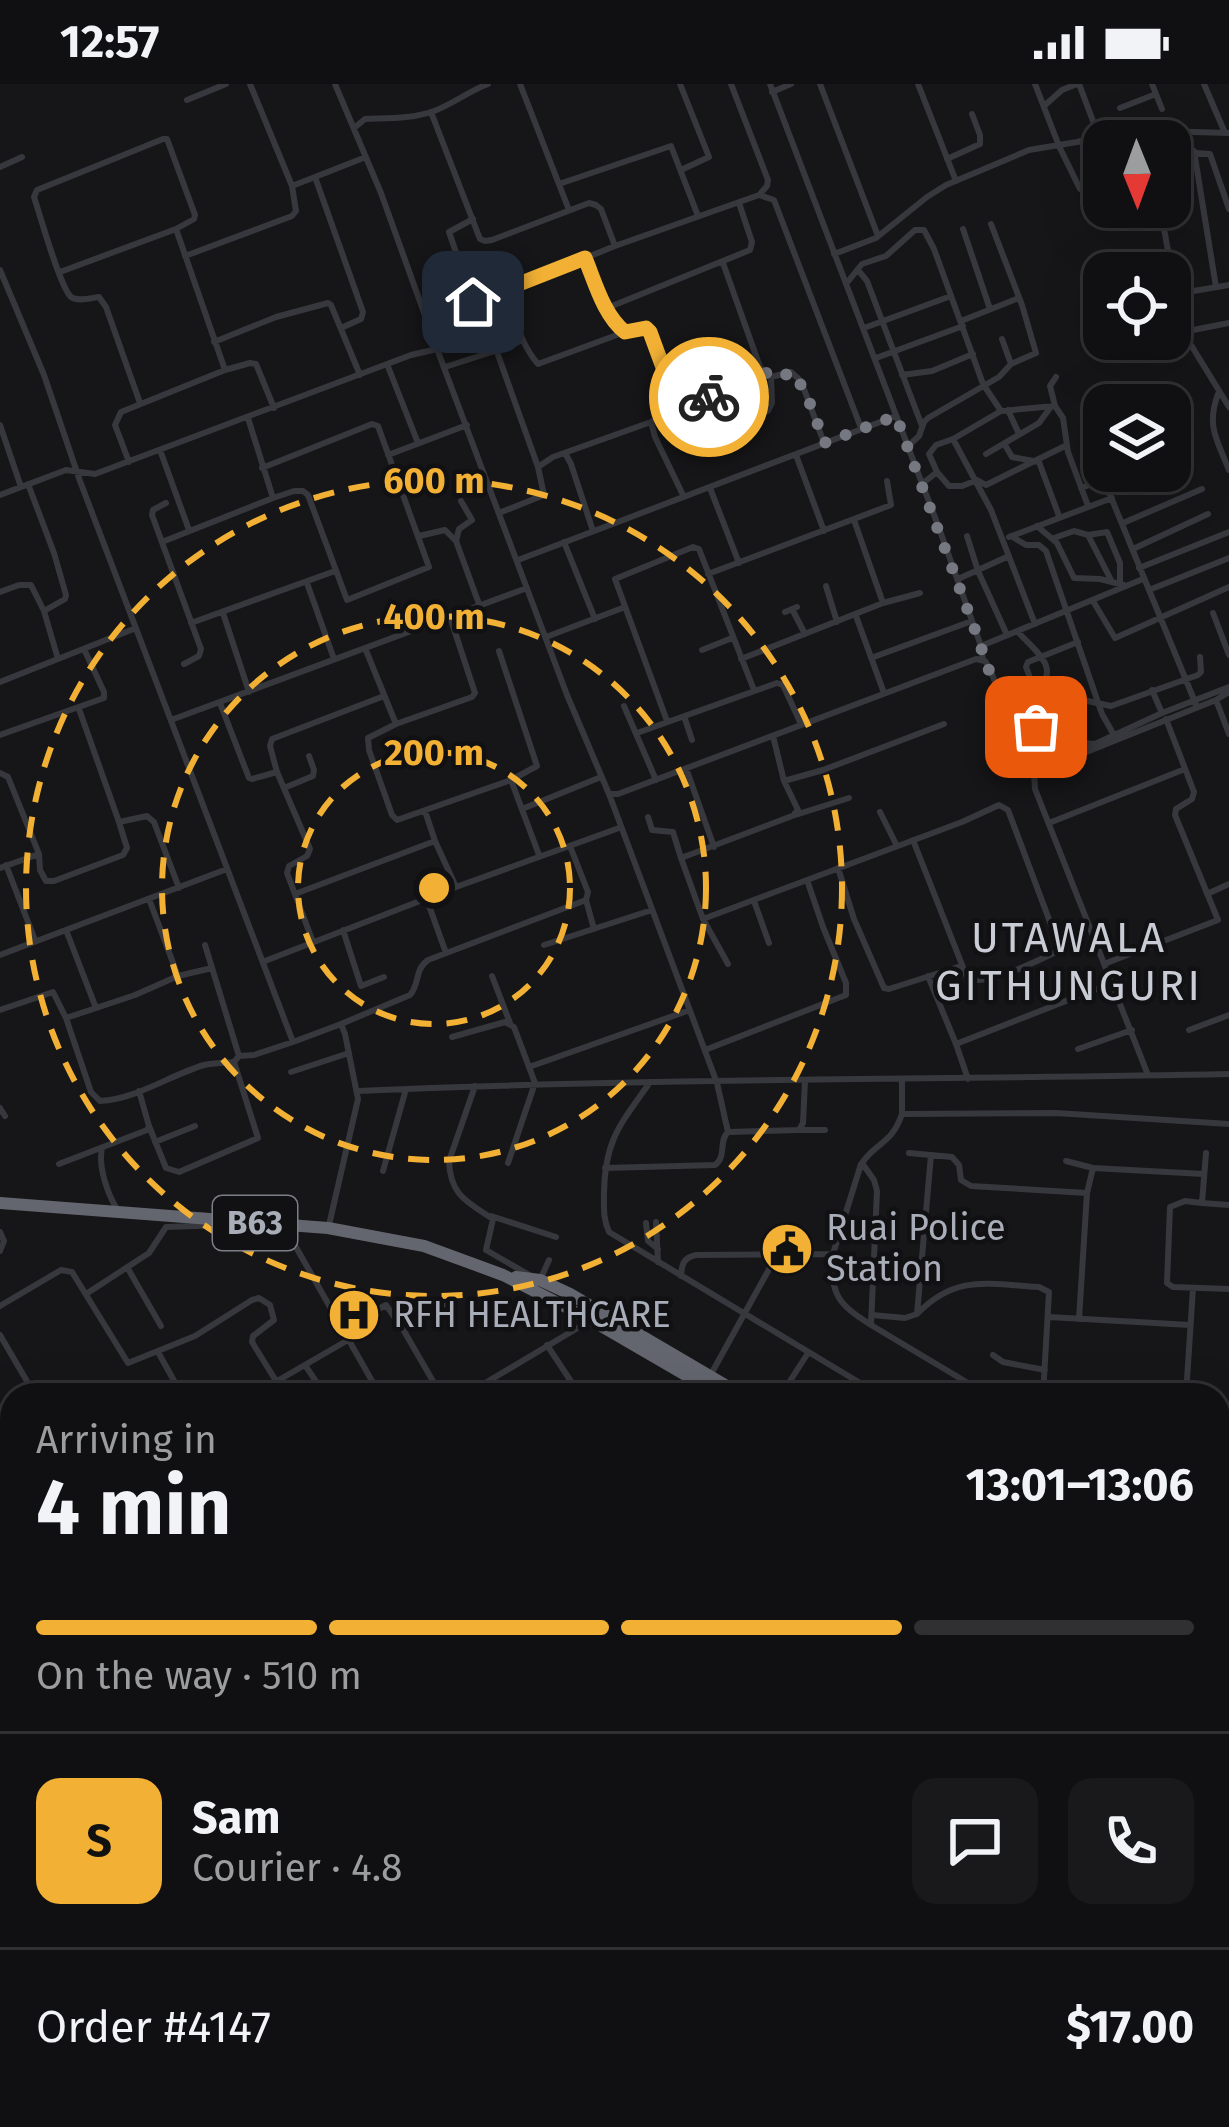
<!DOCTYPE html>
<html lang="en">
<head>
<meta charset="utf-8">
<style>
	:root { --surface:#101012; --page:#19191b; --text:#f1f3f6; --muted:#9c9d9f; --line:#303032; --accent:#f2b134 }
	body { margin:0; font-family:"Fira Sans",sans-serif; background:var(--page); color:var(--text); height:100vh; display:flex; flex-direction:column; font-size:45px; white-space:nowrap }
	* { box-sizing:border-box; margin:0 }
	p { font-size:39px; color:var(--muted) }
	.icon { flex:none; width:66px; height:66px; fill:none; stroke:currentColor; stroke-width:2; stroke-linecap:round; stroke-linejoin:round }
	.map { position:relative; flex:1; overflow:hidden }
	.panel { position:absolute; left:0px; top:1299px; width:1230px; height:744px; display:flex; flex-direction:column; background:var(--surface); border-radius:36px 36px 0 0; box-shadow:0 12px 48px #0002,0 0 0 3px var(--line) }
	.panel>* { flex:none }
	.needle { width:78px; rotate:179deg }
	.buttons { position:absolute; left:1083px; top:36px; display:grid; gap:24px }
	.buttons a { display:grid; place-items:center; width:108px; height:108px; border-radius:24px; background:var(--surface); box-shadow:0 12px 48px #0002,0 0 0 3px var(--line); font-size:60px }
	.pin { position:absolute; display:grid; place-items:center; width:102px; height:102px; color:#fff; margin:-51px; border-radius:24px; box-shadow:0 6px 18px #0006 }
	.courier { position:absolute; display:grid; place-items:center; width:120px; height:120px; margin:-60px; border:9px solid #f2b134; border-radius:50%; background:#fff; color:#222; box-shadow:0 3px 15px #0007 }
	.headline em { font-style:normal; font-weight:700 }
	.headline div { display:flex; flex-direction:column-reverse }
	.headline { display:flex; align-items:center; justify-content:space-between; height:204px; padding:0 36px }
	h1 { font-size:78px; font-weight:700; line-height:90px }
	.bar { display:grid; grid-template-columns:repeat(4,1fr); gap:18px 12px; align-content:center; height:144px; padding:0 36px }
	.bar i { height:15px; border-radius:9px; background:var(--line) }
	.bar .on { background:var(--accent) }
	.bar p { grid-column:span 4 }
	.line { display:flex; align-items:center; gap:30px; padding:0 36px; border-top:3px solid var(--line) }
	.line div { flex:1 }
	.round { display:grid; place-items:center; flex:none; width:126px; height:126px; border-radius:24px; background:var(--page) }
	.status { display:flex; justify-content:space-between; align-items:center; height:84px; padding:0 60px; background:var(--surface); direction:ltr }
	.status svg { height:33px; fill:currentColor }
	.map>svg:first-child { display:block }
</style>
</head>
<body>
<div class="status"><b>12:57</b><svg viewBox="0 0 49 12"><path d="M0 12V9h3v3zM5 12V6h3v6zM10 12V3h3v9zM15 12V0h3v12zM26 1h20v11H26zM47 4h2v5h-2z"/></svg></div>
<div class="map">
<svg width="1229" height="2043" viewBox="0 0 1229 2043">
	<rect width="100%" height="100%" fill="#161618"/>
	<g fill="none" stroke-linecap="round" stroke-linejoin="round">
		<!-- minor -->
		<path stroke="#37383d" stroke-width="6" d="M250,0L292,102
			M335,0L381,109L437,265L567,611L609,710H618L976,575L985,577L990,585L1025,677L1034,689L1216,616L1229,608
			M520,0L569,126
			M680,0L709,73L681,86
			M731,0L768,96L767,102L759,111
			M770,0L939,444L981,562L983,576
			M820,0L878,152
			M918,0L956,97
			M1035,0L1059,62L1080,105L1087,108L1104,103
			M1079,0L1099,53
			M1152,0L1162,25
			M1204,0L1225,49
			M772,8L791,0
			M187,16L226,0
			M1044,22L1062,6L1077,0
			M1120,24L1156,10
			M431,28L480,155L485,157L492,156L589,119L596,121L601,125L615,162
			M354,44L365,35C389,34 412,35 434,27C453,20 469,7 488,0
			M1170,67L1210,70L1229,125
			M1194,67L1216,203
			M947,75L980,60V51L972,30
			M0,83L22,73
			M315,93L363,228L361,235L341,244
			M559,100L671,62L698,132
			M759,111L774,116L861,344
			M1160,123L1183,248L1229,323
			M473,135L449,148L473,218
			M963,145L990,225
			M834,170L876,154L927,113L946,101L1029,66L1077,58L1126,46L1229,49
			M185,172L292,132L296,127L292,102L366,73
			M585,174C596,199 604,232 625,248L646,244L650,248C664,281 671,322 693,351L705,352L768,327L772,319L771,293L791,288L801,297L824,359
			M723,179L760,283L771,293
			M0,186L44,291L80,397L293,958L341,940L345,950L358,1015L329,1141
			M858,186L867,197L922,342
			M60,188L176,145
			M846,200L862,180L886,172L915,146H924L934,165L983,300L1001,327
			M505,205C514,230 520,260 538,280L625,248
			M1176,210L1229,201
			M607,224L750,166L752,158L739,119
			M961,237L1019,214
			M427,238L615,162L759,111
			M864,244L951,212
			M1183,248L1229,239
			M1002,255L1011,280
			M214,258L276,233L328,219L331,221L360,291
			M876,274L963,242
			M387,280L418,359
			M445,283L498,266
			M902,291L932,287L973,270
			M1056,293L1050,302L1055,322L1063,334L1068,368L1088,422
			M1218,310C1206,342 1217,356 1229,386
			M1164,318L1165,321
			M140,319L106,223L99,213C91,214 78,218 71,213C60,203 40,131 34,113L37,106L163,55H167L195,131L194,135L176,145L225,286
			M677,323L651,338L655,353L683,411
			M1008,326L1019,350
			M680,327L763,286
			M248,334L273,414
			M0,341L21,403
			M953,355L991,426L1035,540
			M1088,357L1197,623
			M1005,361L1012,373L1039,378L1059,432
			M907,363L919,352L924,338L928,334L999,293L1011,280L1036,269L1022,221L991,140
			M160,366L189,446
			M565,369L571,380L593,447
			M986,370L1039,339L1050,324
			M388,371L467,341
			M796,371L824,447
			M129,378L115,341L121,328L225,286L250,279L256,280L274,324
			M538,383L553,373L651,338
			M1121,387L1130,402L1138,404L1184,383L1185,375L1170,334
			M937,388L949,402H962L977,396L986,401L1067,361
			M28,400L54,469L66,511L65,515L44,527
			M922,400L937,388L929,370L936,361L953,355L1001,327L1055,322
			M710,404L739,479
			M1081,404L1121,389
			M0,411L66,386L95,390L411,271L437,265
			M166,419L153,426L152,431L201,565L199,572L184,580
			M499,429L544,411L538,383L497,268L522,256
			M854,436L883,519
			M1123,439L1202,405
			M1037,442L1057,459L1074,494L1100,495L1124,501
			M1088,451L1111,496
			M419,452L445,446L456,457L479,520
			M967,452L978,487L1007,551
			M1011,452L1026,461H1039L1046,467L1102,630L1114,651
			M1009,453L1112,414
			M1054,454L1074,447L1088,451L1107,448L1120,479V499
			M456,457L459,445L472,436L461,417
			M162,458L273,414L294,407H303L308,411L347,516L429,483L378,342L372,340L262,384
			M564,458L595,535
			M1135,464L1208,430
			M518,476L896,332
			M1139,484L1229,448
			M708,490L891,421L887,397
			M958,495L1009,472
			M307,499L334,575
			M826,502L837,538
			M1149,506L1229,474
			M0,508L19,501H31L44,527L58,575
			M1093,517L1115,554L1229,503
			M792,525L805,550
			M785,528L797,523
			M223,529L249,608
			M1213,529L1229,571
			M856,532L884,609
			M450,533L475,609L472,613L396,640L368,654L369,666L392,731L397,736L511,696L537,682L499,567
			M191,539L335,487
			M1018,548C1036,568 1063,585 1035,608
			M546,553L625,523
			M981,562L1143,495
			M365,564L396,640
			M702,566L732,554
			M871,574L972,537
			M741,575L883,519L920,509
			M0,598L136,544
			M1152,606L1162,629
			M1035,607L1026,583L1028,578L1078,558
			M1024,613L1043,659
			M1216,616L1229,650
			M1003,617L1032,610L1050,609L1111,622L1198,591L1201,588L1200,573
			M220,619L249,694L252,695L277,688L310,765L307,772L289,782L287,789L313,858
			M624,622L656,696
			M79,625L119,738
			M684,632L692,656
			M171,636L527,504
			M667,637L615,495L693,463L699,465L754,606
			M637,649L777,599L783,601L801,640
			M0,651L104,614V608L84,565
			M773,652L784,697L798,726L795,729
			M1022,669L1052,656L1095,660L1162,629L1229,603
			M1043,681L1092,661
			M686,684L714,763
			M1042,687L1041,679C1068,653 1073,652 1073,615
			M277,688L270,662L272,655L384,612
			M0,689L8,693L39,770
			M1034,689L1035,705L1148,991
			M511,696L539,771
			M784,697L823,686L944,640
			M284,704L313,692L314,686L309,672
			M609,710L717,999L728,1048
			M522,725L601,693
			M425,727L435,757
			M880,728L897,762
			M648,733L652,746L673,748L681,774
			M1049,739L1185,685
			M6,781L35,856
			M0,784L39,770L40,786L46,797H54L123,771L127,764L119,738L147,732L154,738L179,804
			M838,784L854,835L884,904L889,905L961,882
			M295,810L435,757L456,803
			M1207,810L1229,800
			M427,816L446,869
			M586,816L594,845
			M754,817L769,859
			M703,835L962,738L999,721L1008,726L1059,862L1058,867C1033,879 994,899 968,896L913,756
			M66,846L96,924
			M343,846L361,902L384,893
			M205,861L239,972
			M544,861L652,826
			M0,871L227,785
			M265,877L456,803L619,744
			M728,880L703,835L681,774L792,732L849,714
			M1104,880L1218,836L1175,731L1176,725L1192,715L1194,708L1166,635
			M178,892L212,884
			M492,892L510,939
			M928,892L956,960
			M0,926L53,908L66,934L91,1008L100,1017C137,1015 170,991 204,981C214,979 225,979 234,978L239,972L254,971L293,958
			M66,934L135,911L178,892L149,815
			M341,940L410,911C420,900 414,886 428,876L586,816L588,808L570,762
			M1189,946L1229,931
			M452,953L505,938L514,943L535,999L508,1079
			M1078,965L1132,946
			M705,966L846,911V899L823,843L807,796
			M529,983L690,926
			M291,988L349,969
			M968,995L956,960L1112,899
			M902,996V1030L1056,1029L1229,1040
			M648,1001C619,1042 605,1057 604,1109C604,1124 603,1135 609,1148L880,1311
			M475,1002L449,1077C450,1112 469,1119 493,1135L486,1166L531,1192
			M139,1007L149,1042L166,1084L179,1088L258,1054L234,978
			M358,1007C648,994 939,996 1229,990
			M0,1024L5,1032
			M902,1030C892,1060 876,1058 862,1079L874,1096L877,1107L871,1241L988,1311
			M799,1046H825
			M155,1058L195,1042
			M102,1064C98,1082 107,1109 117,1125
			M909,1069L952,1073L959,1081L961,1096L971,1102L1087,1109
			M1206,1069L1202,1119L1229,1121
			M1066,1077L1093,1084
			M59,1080L147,1046L149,1042
			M605,1084L715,1081C727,1073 718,1057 728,1048L799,1046L803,1039L805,997
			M383,1087L406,1005
			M1202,1119L1185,1117L1170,1123L1167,1199L1173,1203L1229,1205
			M491,1132L556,1153
			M842,1135L876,1147
			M656,1138L658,1178
			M646,1139L648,1157L658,1165
			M284,1142L380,1311
			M0,1148L4,1157L0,1167
			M833,1170C830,1211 838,1220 871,1241
			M127,1183L161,1242
			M681,1192C682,1180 683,1174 696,1171L833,1170L861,1080
			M541,1194L549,1176
			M86,1210L149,1169L166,1143L223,1141
			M0,1222L61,1186L72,1188L128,1279L195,1252L252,1216L259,1214L270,1221L274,1236L253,1252L252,1258L276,1297
			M917,1230C956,1190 988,1200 1039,1203L1049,1208L1043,1311
			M872,1231L905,1234L917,1230L931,1071
			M1049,1233L1190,1241
			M1079,1235L1087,1109L1093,1084L1204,1090
			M342,1245L386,1221L404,1247
			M0,1251L35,1311
			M547,1261L580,1311
			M158,1268L182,1311
			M993,1271L1003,1278L1045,1286
			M305,1281L325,1311
			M710,1292L778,1169
			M154,1311L175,1299
			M253,1311L348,1256
			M441,1311L404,1247L443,1222H449L454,1228
			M465,1311L591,1236
			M781,1311L808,1269
			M960,1311L968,1299
			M1186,1311L1193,1204
			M1218,1367L1229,1368
			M0,1411L12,1432
			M1218,1443L1229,1427
			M1218,1482L1229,1488
			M0,1555L12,1548
			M0,1574L9,1587
			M0,1698L12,1691
			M1218,1703L1226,1718
			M0,1754L12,1774
			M1218,1767L1229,1785
			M0,1791L12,1784
			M0,1818L12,1835
			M1218,1819L1229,1812
			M1218,1878L1229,1884
			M0,1888L12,1881
			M1218,1938L1229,1955
			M1218,1965L1229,1959
			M0,1992L12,1985
			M0,2011L12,2030
			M1218,2022L1224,2019L1229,2028
			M159,2031L166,2043
			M382,2031L384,2043
			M522,2031L529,2043
			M582,2031L588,2043
			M651,2031L654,2043
			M826,2031L833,2043
			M1030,2031L1037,2043
			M1092,2031L1099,2043
			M74,2043L95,2031
			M245,2043L257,2031
			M289,2043L310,2031
			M451,2043L472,2031
			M798,2043L818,2031
			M863,2043L884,2031
			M962,2043L982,2031
			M1181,2043L1202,2031"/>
		<!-- highway -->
		<path stroke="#63666e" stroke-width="12" d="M0,1119L328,1144L424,1162L503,1191L591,1236L720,1311
			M516,1193L540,1196L570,1210L742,1311
			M1218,1586L1229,1593
			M1218,1602L1229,1609"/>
	</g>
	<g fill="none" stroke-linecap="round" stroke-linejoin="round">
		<!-- done -->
		<path stroke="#757880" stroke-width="12" stroke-dasharray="0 21.6" d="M709,313L763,286L771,293L795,289L813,326L824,359L896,332L981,562C984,580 996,599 1003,617L1023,612L1031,625L1036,643"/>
		<!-- route -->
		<path stroke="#f2b134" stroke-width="15" d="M473,218L585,174C595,198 604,232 625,248L646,244L650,248L679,327L709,313"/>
	</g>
	<!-- distance rings -->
	<g fill="none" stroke="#f2b134" stroke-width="6" stroke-dasharray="21 15">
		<circle cx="434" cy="804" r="136"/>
		<circle cx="434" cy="804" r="272"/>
		<circle cx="434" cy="804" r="408"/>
	</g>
	<!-- icons -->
	<defs>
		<g id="civic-disc" transform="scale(2.7)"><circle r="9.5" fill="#f2b134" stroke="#111113"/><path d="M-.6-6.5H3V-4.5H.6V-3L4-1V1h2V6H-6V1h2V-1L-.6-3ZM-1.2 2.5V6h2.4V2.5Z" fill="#111"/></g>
		<g id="hospital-disc" transform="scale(2.7)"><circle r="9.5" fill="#f2b134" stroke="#111113"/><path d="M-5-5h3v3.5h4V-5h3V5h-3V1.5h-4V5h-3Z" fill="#111"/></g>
	</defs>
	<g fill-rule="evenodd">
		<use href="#civic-disc" x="787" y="1165"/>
		<use href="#hospital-disc" x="354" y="1231"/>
	</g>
	<g text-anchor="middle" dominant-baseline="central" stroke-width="9" stroke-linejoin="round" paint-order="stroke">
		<!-- shield labels -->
		<rect fill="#111113" stroke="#7b7e86" stroke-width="3" x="213" y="1112" width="84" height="54" rx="9"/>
		<g font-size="33" font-weight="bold" fill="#a8adb8">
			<text x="255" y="1139">B63</text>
		</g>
		<!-- poi labels -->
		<g font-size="36" fill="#a8adb8" stroke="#111113" text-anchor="start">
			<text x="826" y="1144">Ruai Police<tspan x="826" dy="41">Station</tspan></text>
			<text x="393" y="1231">RFH HEALTHCARE</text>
		</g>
		<!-- quarter labels -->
		<g font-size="42" letter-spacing="3" fill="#c9ccd4" stroke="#111113">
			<text x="1069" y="854">UTAWALA<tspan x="1069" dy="48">GITHUNGURI</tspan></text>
		</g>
	</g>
	<circle cx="434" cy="804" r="18" fill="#f2b134" stroke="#111113" stroke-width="6"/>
	<g font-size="36" text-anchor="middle" font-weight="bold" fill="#f2b134" stroke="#111113" stroke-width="9" stroke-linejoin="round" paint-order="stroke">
		<text x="434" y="409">600 m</text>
		<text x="434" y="545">400 m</text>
		<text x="434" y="681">200 m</text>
	</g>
</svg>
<div class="buttons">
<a><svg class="needle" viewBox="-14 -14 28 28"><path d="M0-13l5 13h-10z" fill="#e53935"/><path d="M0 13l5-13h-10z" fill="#9c9d9f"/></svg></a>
<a><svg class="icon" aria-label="locate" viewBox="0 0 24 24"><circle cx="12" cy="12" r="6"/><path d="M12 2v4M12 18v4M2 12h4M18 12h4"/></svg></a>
<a><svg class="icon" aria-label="layers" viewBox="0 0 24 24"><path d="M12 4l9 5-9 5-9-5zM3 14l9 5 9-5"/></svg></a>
</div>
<div class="pin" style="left:1036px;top:643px;background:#ea580c"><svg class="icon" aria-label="bag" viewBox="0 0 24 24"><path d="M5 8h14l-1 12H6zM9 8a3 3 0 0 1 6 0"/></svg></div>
<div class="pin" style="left:473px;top:218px;background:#1f2937"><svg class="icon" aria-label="home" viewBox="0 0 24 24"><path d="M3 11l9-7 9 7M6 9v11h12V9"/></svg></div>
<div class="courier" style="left:709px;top:313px"><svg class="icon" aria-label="bike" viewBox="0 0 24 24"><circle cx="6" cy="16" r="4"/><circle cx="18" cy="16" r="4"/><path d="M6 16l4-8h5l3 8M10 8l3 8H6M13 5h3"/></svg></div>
<section class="panel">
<div class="headline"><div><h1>4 min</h1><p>Arriving in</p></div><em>13:01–13:06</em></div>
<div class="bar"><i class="on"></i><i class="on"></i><i class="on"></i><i></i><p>On the way · 510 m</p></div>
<div class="line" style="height:216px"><b class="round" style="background:var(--accent);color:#111">S</b><div><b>Sam</b><p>Courier · 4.8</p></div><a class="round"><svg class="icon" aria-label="chat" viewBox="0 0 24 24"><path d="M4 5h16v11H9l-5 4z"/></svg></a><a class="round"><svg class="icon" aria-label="phone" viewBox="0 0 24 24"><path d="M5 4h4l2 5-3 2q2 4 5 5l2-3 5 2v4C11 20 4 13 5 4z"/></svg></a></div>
<div class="line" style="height:156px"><div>Order #4147</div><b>$17.00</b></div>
</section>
</div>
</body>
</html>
